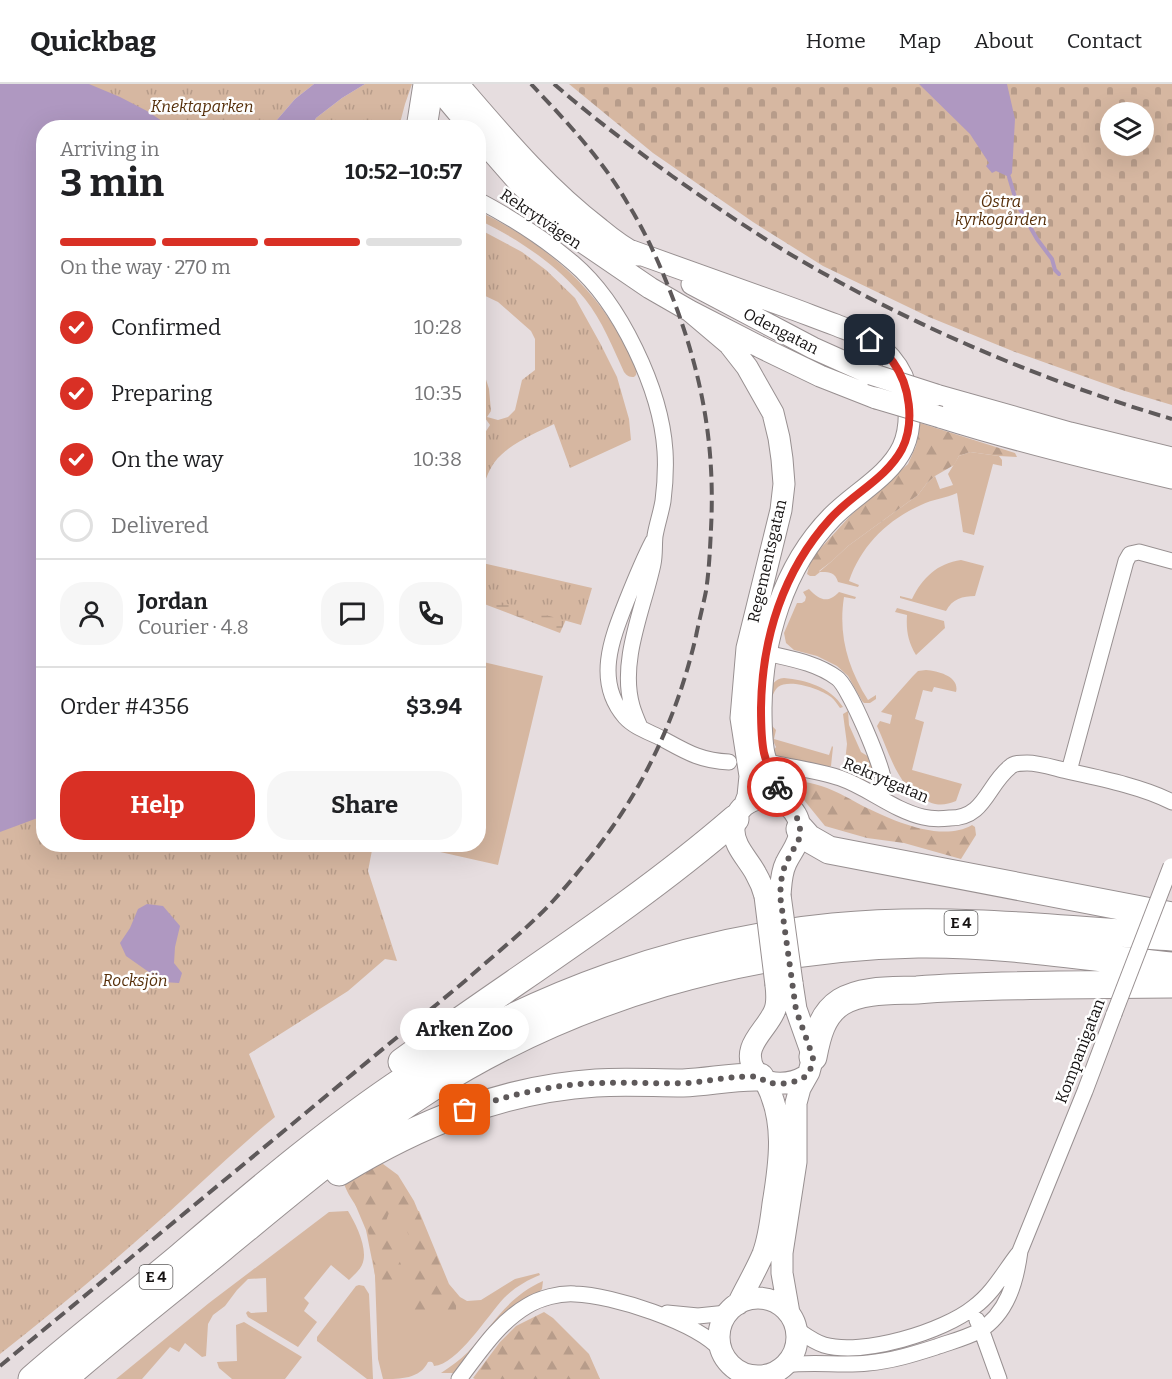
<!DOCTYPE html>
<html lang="en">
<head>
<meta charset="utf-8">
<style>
	:root { --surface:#fff; --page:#f6f6f6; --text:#202124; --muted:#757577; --line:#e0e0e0; --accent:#d93025 }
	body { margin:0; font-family:Bitter,serif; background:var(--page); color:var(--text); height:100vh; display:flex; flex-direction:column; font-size:22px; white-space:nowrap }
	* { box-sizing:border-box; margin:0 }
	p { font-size:20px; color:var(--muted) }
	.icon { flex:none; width:33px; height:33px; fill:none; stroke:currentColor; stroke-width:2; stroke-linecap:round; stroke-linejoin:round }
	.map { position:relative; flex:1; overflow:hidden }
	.drawer { position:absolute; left:36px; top:36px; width:450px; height:732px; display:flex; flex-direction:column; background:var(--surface); border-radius:24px; box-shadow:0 6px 24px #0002 }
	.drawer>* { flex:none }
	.fabs { position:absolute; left:1100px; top:18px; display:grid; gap:12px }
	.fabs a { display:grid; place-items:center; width:54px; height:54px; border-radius:50%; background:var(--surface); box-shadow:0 6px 24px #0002; font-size:30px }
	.pin { position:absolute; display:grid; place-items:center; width:51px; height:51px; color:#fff; margin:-26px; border-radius:12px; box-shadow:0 3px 9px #0006 }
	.courier { position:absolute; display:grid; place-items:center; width:60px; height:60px; margin:-30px; border:4px solid #d93025; border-radius:50%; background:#fff; color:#222; box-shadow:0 2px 8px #0007 }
	.bubble { position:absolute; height:42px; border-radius:21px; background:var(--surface); box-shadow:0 6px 24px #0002; font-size:20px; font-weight:700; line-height:42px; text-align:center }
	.headline em { font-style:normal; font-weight:700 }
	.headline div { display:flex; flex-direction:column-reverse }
	.headline { display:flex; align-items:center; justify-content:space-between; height:102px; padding:0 24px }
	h1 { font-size:39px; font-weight:700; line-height:45px }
	.bar { display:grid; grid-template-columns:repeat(4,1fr); gap:9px 6px; align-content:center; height:72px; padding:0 24px }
	.bar i { height:8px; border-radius:4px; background:var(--line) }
	.bar .on { background:var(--accent) }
	.bar p { grid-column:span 4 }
	.line { display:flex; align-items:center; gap:15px; padding:0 24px; border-top:2px solid var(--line) }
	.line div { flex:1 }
	.round { display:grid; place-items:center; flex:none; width:63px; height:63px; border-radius:24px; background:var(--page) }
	ol { padding:0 24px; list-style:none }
	li { display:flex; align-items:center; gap:18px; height:66px }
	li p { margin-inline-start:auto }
	li .icon { padding:6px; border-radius:50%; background:var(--accent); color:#fff; stroke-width:4 }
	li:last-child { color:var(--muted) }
	li i { width:33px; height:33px; border:3px solid var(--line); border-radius:50% }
	.button { display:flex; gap:12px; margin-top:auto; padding:12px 24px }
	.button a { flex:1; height:69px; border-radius:24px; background:var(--accent); color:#fff; font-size:24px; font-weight:700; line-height:69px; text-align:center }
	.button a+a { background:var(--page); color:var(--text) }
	header { display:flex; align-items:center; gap:36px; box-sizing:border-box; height:84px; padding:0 30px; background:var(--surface); border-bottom:2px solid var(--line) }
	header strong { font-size:28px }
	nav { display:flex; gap:33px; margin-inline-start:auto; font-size:21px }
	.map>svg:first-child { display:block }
</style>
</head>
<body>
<header>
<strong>Quickbag</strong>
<nav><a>Home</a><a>Map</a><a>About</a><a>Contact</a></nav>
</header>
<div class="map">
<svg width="1172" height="1295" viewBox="0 0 1172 1295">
	<defs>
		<pattern id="forest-firs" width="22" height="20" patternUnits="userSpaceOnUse" patternTransform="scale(1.5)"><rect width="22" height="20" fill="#d6b7a1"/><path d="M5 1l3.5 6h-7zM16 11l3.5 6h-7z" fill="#b79c8a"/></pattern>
		<pattern id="wetland-marsh" width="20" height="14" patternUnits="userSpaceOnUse" patternTransform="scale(1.5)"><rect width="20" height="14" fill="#d6b7a1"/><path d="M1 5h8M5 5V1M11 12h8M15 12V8" fill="none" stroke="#b79c8a"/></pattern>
		<pattern id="cemetery-stones" width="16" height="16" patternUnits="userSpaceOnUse" patternTransform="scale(1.5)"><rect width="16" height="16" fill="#d6b7a1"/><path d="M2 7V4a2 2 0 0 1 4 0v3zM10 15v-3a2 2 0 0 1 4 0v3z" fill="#b79c8a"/></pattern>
		<pattern id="park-tufts" width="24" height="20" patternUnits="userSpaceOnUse" patternTransform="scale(1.5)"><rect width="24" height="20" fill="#d6b7a1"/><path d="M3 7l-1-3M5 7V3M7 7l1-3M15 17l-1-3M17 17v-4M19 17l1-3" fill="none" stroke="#b79c8a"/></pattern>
	</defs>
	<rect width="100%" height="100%" fill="#e6dddf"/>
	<!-- grass -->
	<path fill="#d6b7a1" d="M478,127C535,154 585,193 617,247C624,259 630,272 637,285L636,291L634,293C629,293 627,292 624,288C613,264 602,236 585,215C556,180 520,156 479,136Z
		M970,368L999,372L1002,376V382L993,380L974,451L963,448L957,409C946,414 933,415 921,421C887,436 861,462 849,497L859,501L858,503L838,498C835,487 827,488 819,488L832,477L848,462L918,411L927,399L935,392L940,405L953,401L948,390L959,372Z
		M961,476L984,482L975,512C963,512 952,515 946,527L900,514V512L912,515C922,494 938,479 961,476Z
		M809,505C819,516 828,520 839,508L856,513L855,515L844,513C838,551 848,584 868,616L876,611V615L870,619H864L862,617L848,592L837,582L817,572L794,566L786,559L784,549L797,519H802L805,517L806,513L803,508Z
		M897,524L944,537L945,544L916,571C908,558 906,546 907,531L895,528Z
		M479,577L543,592L498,781L409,761L478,760Z
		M926,586C939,587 960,593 956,608L934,603L932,608L923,606L915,635L924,638L912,686L962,700L956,717C946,721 939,722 929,718C898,706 890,670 877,642L880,637L890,640L892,631L881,628L913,592L918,587Z
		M784,594C806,596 830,603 843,623L840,624C837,620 835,616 831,613C821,605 789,594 778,603C772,608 767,627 769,634C770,639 772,642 776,646L774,655L829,671L832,662L833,663L831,682L828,683L788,674H769V672L776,663L773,657L767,653L766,607C773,601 774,595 784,594Z
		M848,627L849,641L861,668L869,673L872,681V692L866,697L844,689V687L847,660L843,630Z
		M355,1116L419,1127L449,1200L460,1213L467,1217L481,1216L515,1195L539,1189L540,1191C527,1196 514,1204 504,1214C488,1231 457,1281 434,1282C433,1278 432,1277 428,1278C420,1295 400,1295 383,1295L378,1275L375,1191L366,1146L355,1120Z
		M348,1127C356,1140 369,1166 362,1181C359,1187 353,1192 349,1196L331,1181L304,1214L309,1219L304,1227L317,1238L298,1263L248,1233L246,1229L248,1227L251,1229L267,1228L266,1194L248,1195L237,1206L225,1222L213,1231L208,1240L206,1272L202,1273L185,1259L179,1268L170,1263L142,1295H116L209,1219L329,1128Z
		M543,1197L542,1205L540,1207L518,1219L510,1225L454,1289H441C451,1282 460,1276 468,1268C493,1241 507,1213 543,1197Z
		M359,1201L364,1202L369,1210L373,1295H367L317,1257V1253L356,1202Z
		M244,1238L302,1273L285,1295H232L219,1284L217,1278L237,1277L236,1241Z"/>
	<!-- forest -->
	<path fill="url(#forest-firs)" d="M920,339L1015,369L1017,373L999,372L970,368L959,372L954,381L935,392L927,399L918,411L848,462L832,477L819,487L820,488L815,492H810L807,490L811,475L829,455L850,432L908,380L916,362Z
		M777,693C794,696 812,698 827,704C840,709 850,715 861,721C891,736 941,759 972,741L975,743L976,751L961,775L904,759L867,754L825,742L799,710L791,709Z
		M383,1080L398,1091L414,1117L448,1200L456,1215V1226L440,1231L414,1226C417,1191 415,1161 400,1129L390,1126L386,1137L393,1161L402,1183L399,1202L390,1206L381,1205L376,1199C373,1179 372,1157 365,1138C359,1124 349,1114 344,1100L372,1082Z
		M544,1228L553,1234L589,1270L600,1295H475L473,1294L500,1258L516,1242Z"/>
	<!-- wetland -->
	<path fill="url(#wetland-marsh)" d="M478,486L575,515L560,549L479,518Z"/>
	<!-- cemetery -->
	<path fill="url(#cemetery-stones)" fill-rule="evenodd" d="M569,0H1172V321L1125,307L1015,268L929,233L823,182L753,138L653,69ZM1110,28H1143V62H1110Z"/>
	<!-- park -->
	<path fill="url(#park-tufts)" d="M0,0H314L295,15L276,37L277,43L44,44V760L373,761L368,787L397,877L385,875L348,907L249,970L275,1033C229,1071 187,1113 142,1152C96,1193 48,1232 0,1270Z
		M365,0H412L405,20L399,43L312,44L316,34L342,14Z
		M479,145L522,168L546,186L575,214L600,259L617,293L629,335L631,356L570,384L554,340C534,350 508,360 494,379C488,387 485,399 480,409L479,410V358L490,341L485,334L479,340L478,270L489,305L491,327L487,333L498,336L508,333L515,326L522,296L535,286V255L531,247L498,218L479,209Z
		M478,478L592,504L581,541L479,512Z"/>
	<!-- water -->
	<path fill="#af98c1" d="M0,0H89L120,13L147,27L171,43L44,44L43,732L0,748Z
		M314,0H365L342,14L316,34L312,43H277L276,37L295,15Z
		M919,0H1007L1015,35L1012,89L1009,93L996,87L992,89L986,82L989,79L970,50Z
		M147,820L163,822L180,842L175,863L174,879L182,889L179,899L163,898L126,872L120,859L130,844L138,825Z"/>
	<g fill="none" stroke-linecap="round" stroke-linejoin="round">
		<!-- stream -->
		<path stroke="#af98c1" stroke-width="4" d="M1009,93L1017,120L1037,155L1052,175L1055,186L1059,190"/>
		<!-- street casing -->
		<g stroke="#989091" stroke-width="17">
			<path id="street" d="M414,44L421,0
				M429,44L436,0
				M478,116C512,134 544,154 573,179C620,219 661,305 665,367C666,383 665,401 663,417C661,429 657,440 655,452C654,461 655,471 653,480C644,523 619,577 632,622C634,629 637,636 640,643
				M653,457C643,476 635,496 627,516C612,554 594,597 625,633C634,643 649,648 661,654C685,667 700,677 729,678
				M758,567C785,574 814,577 837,594C849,602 884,685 884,700C884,704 882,709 881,713
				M773,679C795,684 819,687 840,694C869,704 893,726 923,733C931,735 941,735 950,734C985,734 987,701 1010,683C1014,679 1021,679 1027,679C1040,679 1054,684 1067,687C1099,694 1144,703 1172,718
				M1069,687L1126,477L1130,470L1139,468L1172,477
				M667,1229L698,1232L727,1229
				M977,1236L981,1245L999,1295
				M796,1245C805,1251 814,1258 824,1261C863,1272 943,1248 974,1223C993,1209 1004,1188 1018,1170
				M785,1281C814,1277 841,1282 868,1279C892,1277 914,1270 936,1263C950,1258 966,1254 979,1247C1007,1230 1016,1198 1020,1167L1085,1007L1114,930
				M459,1295C479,1269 498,1239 527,1222C540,1214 559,1209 575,1210C612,1211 697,1238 722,1267"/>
		</g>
		<!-- secondary casing -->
		<g stroke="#989091" stroke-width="23">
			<path id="secondary" d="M434,0L471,44
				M458,0C502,51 546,104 600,145C612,155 624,164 638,171
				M478,52L520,100L584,159L650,204L690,227L760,263L820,292L876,314
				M626,165C679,184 732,203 785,222C802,228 819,235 836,241C848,246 862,250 873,258C885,267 896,279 902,292C911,313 912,343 903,363C889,393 854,410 832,433C783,483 762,556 761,624C761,639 761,655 764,670C768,687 777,704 785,720
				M692,200L813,264L871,290
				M690,227L729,260L747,283L773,329L779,354L782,375L784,400L781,426L747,564L741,634L750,692L748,712L745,720
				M936,311L1070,349L1172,374
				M940,333C1016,357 1094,376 1172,394
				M765,812C763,804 760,797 756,790C749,776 733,762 734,745C734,703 799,705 800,746C800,759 791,768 786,779C781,789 781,800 780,811
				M776,901C777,910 778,920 774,928C765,948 740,963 755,987C758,993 763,997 769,998C782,1001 794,999 806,992
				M719 1253a39 39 0 1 1 78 0a39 39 0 1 1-78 0Z
				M738,1220C746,1203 756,1187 763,1170C769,1154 771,1136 773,1120C780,1078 786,1036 765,997
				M789,1229L782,1189V1169L796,1078V1019L800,1004L809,988L813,973L796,925L792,899"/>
		</g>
		<!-- highway casing -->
		<g stroke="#989091" stroke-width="29">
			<path id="highway" d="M800,745L808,754L829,766L1172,832
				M813,973C817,952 822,930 841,918C862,905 893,907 917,906C964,902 1011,902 1058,901C1096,901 1134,900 1172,900
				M402,978C513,897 631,825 735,735
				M339,1088C418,1040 502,1005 596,999C624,997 654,999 683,999C709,998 734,992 760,993
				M32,1295C80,1253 131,1214 181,1172C254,1110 327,1047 407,994C530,911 685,857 833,843C946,832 1059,845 1172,853
				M63,1295C115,1250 169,1208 222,1164C288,1110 357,1051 429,1005C574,913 746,863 918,860C1003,859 1087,873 1172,882"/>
		</g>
		<!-- street -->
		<use href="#street" stroke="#fff" stroke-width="15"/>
		<!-- secondary -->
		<use href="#secondary" stroke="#fff" stroke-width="21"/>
		<!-- highway -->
		<use href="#highway" stroke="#fff" stroke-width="27"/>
		<!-- rail -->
		<path stroke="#5e595a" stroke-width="4" stroke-dasharray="12 6" stroke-linecap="butt" d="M554,0C592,33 632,63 672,92C720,126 769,159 821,188C932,250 1050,299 1172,335
			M0,1282L465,897C494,871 526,846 553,817C573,795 594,769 611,745C652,687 680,621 696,552C699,537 703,522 706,507C709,487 710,466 711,445C715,367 704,301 678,228C664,190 649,154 628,120C602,75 566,37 531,0"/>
		<!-- street-bridge casing -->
		<g stroke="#989091" stroke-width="17" stroke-linecap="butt">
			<path id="street-bridge" d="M1114,930L1171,782"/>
		</g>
		<!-- secondary-bridge casing -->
		<g stroke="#989091" stroke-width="23" stroke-linecap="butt">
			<path id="secondary-bridge" d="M871,290L936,311
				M876,314L940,333
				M780,811L792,899
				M765,812L776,901"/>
		</g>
		<!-- street-bridge -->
		<use href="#street-bridge" stroke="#fff" stroke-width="15"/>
		<!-- secondary-bridge -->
		<use href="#secondary-bridge" stroke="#fff" stroke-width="21"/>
	</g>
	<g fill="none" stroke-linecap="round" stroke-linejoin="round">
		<!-- done -->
		<path stroke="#5e595a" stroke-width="6" stroke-dasharray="0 10.8" d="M465,1026C508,1011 554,1000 600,999C629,998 658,1000 687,999C704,998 721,994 738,993C744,993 755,991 761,994C762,994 763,996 764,997C772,1001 787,1000 796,997C808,994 812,985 813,973L796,926L780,811L782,790L786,779L799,755L800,745L797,734L792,725L785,720L777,703"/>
		<!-- route -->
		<path stroke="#d93025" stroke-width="8" d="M777,703C772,692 767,681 764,669C761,655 761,638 761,624C762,554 783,487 830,435C852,410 886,395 902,365C915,339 910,301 893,278C887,269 879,263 870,256"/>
	</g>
	<g text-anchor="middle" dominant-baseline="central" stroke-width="5" stroke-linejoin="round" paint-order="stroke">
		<!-- shield labels -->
		<g fill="#fff" stroke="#5b5959" stroke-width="1.5">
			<rect x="944.5" y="827" width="33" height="24" rx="4.5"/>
			<rect x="139.5" y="1181" width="33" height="24" rx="4.5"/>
		</g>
		<g font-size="15" font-weight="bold" fill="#151212">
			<text x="961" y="839">E 4</text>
			<text x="156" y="1193">E 4</text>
		</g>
		<!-- park labels -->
		<g font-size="16" font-style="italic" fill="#562f0a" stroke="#fff">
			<text x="202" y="22">Knektaparken</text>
			<text x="1001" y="117">Östra<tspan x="1001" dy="18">kyrkogården</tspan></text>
			<text x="135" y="896">Rocksjön</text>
		</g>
		<!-- street labels -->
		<g font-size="16" fill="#151212" stroke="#fff">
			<text transform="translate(541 135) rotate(34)">Rekrytvägen</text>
			<text transform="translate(781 247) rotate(27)">Odengatan</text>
			<text transform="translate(767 477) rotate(-77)">Regementsgatan</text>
			<text transform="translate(886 696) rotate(23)">Rekrytgatan</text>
			<text transform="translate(1080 967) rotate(-69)">Kompanigatan</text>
		</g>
	</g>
</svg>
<div class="fabs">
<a><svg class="icon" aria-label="layers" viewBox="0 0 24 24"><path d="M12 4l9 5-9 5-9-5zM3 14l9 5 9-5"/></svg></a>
</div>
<div class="pin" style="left:465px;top:1026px;background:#ea580c"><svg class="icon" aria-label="bag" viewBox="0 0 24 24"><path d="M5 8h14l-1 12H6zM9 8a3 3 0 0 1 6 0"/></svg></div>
<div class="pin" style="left:870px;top:256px;background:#1f2937"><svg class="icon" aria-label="home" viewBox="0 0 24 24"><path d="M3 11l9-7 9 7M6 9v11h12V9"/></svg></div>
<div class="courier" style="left:777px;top:703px"><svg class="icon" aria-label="bike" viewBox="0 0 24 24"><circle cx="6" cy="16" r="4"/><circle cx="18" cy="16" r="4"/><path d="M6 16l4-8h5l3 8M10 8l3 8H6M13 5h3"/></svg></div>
<div class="bubble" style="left:400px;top:924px;width:129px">Arken Zoo</div>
<section class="drawer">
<div class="headline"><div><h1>3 min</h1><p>Arriving in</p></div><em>10:52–10:57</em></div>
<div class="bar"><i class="on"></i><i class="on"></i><i class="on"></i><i></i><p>On the way · 270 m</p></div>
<ol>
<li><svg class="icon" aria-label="check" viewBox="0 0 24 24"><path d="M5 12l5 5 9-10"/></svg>Confirmed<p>10:28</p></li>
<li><svg class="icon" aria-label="check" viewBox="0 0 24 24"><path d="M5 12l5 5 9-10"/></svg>Preparing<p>10:35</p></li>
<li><svg class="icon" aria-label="check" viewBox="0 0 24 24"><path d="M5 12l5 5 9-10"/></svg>On the way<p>10:38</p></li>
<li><i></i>Delivered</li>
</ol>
<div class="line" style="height:108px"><a class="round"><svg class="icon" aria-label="person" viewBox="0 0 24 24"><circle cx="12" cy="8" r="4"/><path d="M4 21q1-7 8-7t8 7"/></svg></a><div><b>Jordan</b><p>Courier · 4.8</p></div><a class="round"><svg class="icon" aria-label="chat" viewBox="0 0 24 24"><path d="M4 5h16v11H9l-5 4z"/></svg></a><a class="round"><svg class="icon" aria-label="phone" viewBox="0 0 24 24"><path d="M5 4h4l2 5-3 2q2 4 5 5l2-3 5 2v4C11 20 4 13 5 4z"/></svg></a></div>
<div class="line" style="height:78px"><div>Order #4356</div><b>$3.94</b></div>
<div class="button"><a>Help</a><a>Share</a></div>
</section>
</div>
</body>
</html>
